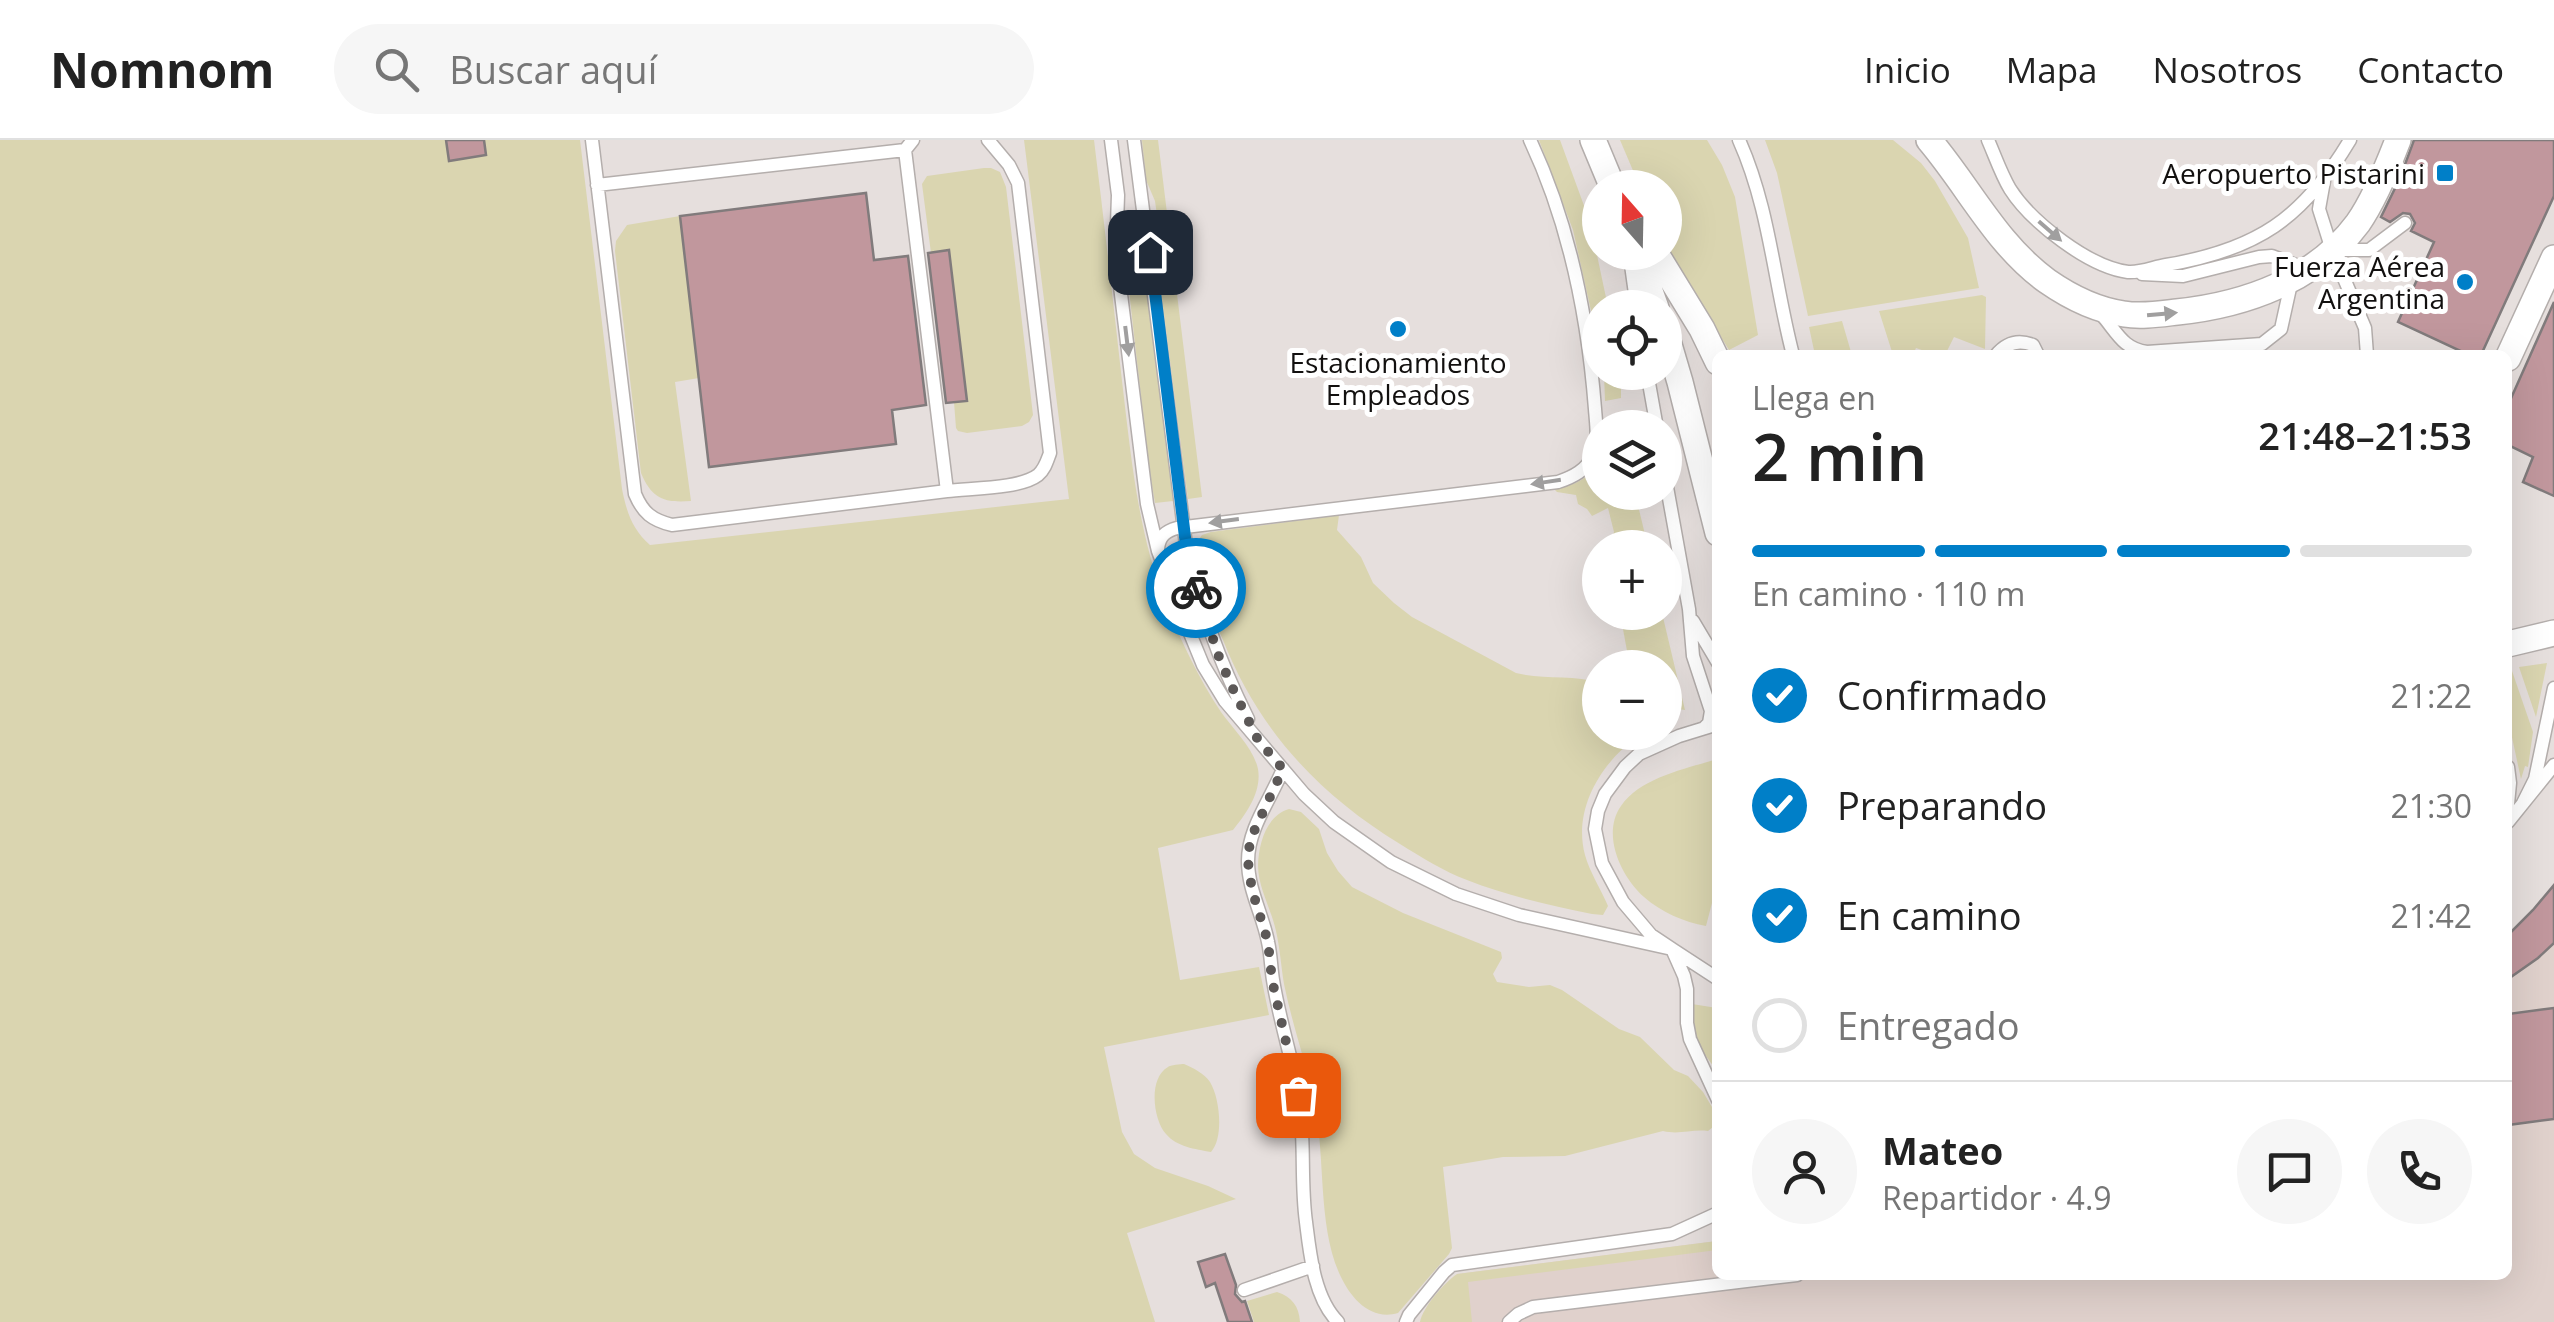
<!DOCTYPE html>
<html lang="es">
<head>
<meta charset="utf-8">
<style>
	:root { --surface:#fff; --page:#f6f6f6; --text:#222; --muted:#767676; --line:#e0e0e0; --accent:#007fc8 }
	body { margin:0; font-family:"Open Sans",sans-serif; background:var(--page); color:var(--text); height:100vh; display:flex; flex-direction:column; font-size:38px; white-space:nowrap }
	* { box-sizing:border-box; margin:0 }
	p { font-size:32px; color:var(--muted) }
	.icon { flex:none; width:55px; height:55px; fill:none; stroke:currentColor; stroke-width:2; stroke-linecap:round; stroke-linejoin:round }
	.map { position:relative; flex:1; overflow:hidden }
	.panel { position:absolute; left:1712px; top:210px; width:800px; height:930px; display:flex; flex-direction:column; background:var(--surface); border-radius:15px; box-shadow:0 10px 40px #0002 }
	.panel>* { flex:none }
	.needle { width:65px; rotate:340deg }
	.buttons { position:absolute; left:1582px; top:30px; display:grid; gap:20px }
	.buttons a { display:grid; place-items:center; width:100px; height:100px; border-radius:50%; background:var(--surface); box-shadow:0 10px 40px #0002; font-size:50px }
	.pin { position:absolute; display:grid; place-items:center; width:85px; height:85px; color:#fff; margin:-42px; border-radius:20px; box-shadow:0 5px 15px #0006 }
	.courier { position:absolute; display:grid; place-items:center; width:100px; height:100px; margin:-50px; border:8px solid #007fc8; border-radius:50%; background:#fff; color:#222; box-shadow:0 2px 12px #0007 }
	.overview em { font-style:normal; font-weight:600 }
	.overview div { display:flex; flex-direction:column-reverse }
	.overview { display:flex; align-items:center; justify-content:space-between; height:170px; padding:0 40px }
	h1 { font-size:65px; font-weight:600; line-height:75px }
	.bar { display:grid; grid-template-columns:repeat(4,1fr); gap:15px 10px; align-content:center; height:120px; padding:0 40px }
	.bar i { height:12px; border-radius:8px; background:var(--line) }
	.bar .active { background:var(--accent) }
	.bar p { grid-column:span 4 }
	.line { display:flex; align-items:center; gap:25px; padding:0 40px; border-top:2px solid var(--line) }
	.line div { flex:1 }
	.round { display:grid; place-items:center; flex:none; width:105px; height:105px; border-radius:52px; background:var(--page) }
	ol { padding:0 40px; list-style:none }
	li { display:flex; align-items:center; gap:30px; height:110px }
	li p { margin-inline-start:auto }
	li .icon { padding:10px; border-radius:50%; background:var(--accent); color:#fff; stroke-width:4 }
	li:last-child { color:var(--muted) }
	li i { width:55px; height:55px; border:5px solid var(--line); border-radius:50% }
	header { display:flex; align-items:center; gap:60px; box-sizing:border-box; height:140px; padding:0 50px; background:var(--surface); border-bottom:2px solid var(--line) }
	header strong { font-size:48px }
	nav { display:flex; gap:55px; margin-inline-start:auto; font-size:35px }
	.search { width:700px; height:90px; background:var(--page); display:flex; align-items:center; gap:25px; box-sizing:border-box; padding:0 35px; border-radius:55px; color:var(--muted); font-size:38px }
	.map>svg:first-child { display:block }
</style>
</head>
<body>
<header>
<strong>Nomnom</strong>
<div class="search"><svg class="icon" aria-label="search" viewBox="0 0 24 24"><circle cx="10" cy="10" r="6"/><path d="M15 15l6 6"/></svg>Buscar aquí</div>
<nav><a>Inicio</a><a>Mapa</a><a>Nosotros</a><a>Contacto</a></nav>
</header>
<div class="map">
<svg width="2554" height="1182" viewBox="0 0 2554 1182">
	<rect width="100%" height="100%" fill="#e6dfdd"/>
	<!-- built -->
	<path fill="#e0d1cc" d="M2554,744V1182H1463L1457,1134L1717,1101L1718,1135H2508V795L2533,770Z"/>
	<!-- green -->
	<path fill="#dad5b0" d="M0,0H580L622,349C627,373 632,389 650,405L1069,359L1024,0H1094C1104,80 1113,161 1122,241C1131,316 1138,394 1166,464C1181,501 1199,539 1221,572C1233,589 1254,609 1258,629C1262,652 1246,674 1233,690L1158,708L1180,840L1259,827L1269,875L1104,907L1122,992L1134,1014L1155,1028L1208,1046L1236,1059L1127,1093L1155,1182H0Z
		M1142,0H1158L1202,357L1188,359L1161,151L1164,125L1155,61L1146,40Z
		M1539,0H1560L1590,82L1608,167L1600,168V211L1573,90Z
		M1620,0H1707L1722,25L1735,57L1758,195L1729,210L1665,106V48L1640,47Z
		M1765,0H1893L1921,23L1935,41L1968,98L1979,148L1808,176L1777,33Z
		M984,28H991L1000,32L1006,47L1033,275L1029,282L1022,286L967,293L958,291L956,288L954,262L966,261L931,113L922,44L927,36Z
		M680,76L699,238L675,242L691,361C664,363 652,359 641,333L615,111L616,101L627,85Z
		M1134,110L1142,115L1173,361L1155,363L1149,328L1125,115Z
		M1982,155L1986,157L1985,209L1954,197L1945,215H1936L1916,208L1913,215H1893L1879,171Z
		M1842,181L1851,212L1840,215H1815L1809,187Z
		M1604,233H1621V258L1605,261Z
		M1600,321V352L1635,353L1648,407H1605L1604,400L1612,397L1614,392L1608,368L1592,376L1587,369L1578,364L1576,355L1557,352L1554,349C1576,345 1588,339 1600,321Z
		M1339,375L1337,390L1361,417L1373,443L1394,463L1412,477L1516,533C1544,540 1573,534 1600,543V592L1643,593C1604,618 1572,667 1585,715C1590,733 1601,749 1608,766L1603,775L1592,774C1550,765 1507,756 1467,740C1443,731 1421,717 1400,704C1318,654 1258,589 1223,500C1212,474 1194,434 1194,406L1202,395L1211,392Z
		M1173,404L1180,408L1196,476L1189,474L1167,408Z
		M1620,473H1662L1685,570L1665,567V528L1630,527Z
		M2547,523L2536,577L2519,527Z
		M2508,528H2511L2533,592L2528,627L2525,626L2521,639L2508,579Z
		M1717,619V764L1712,763L1706,786C1684,782 1661,772 1644,757C1621,737 1601,694 1621,666C1641,637 1686,629 1717,619Z
		M1289,669L1301,672L1319,689L1327,713L1338,731L1352,747L1403,773L1501,812L1502,818L1493,834L1497,842L1529,847L1550,845L1562,850L1619,889L1640,897L1674,930L1688,936L1703,952L1712,967L1715,980L1713,987L1708,991C1692,989 1679,995 1663,991L1565,1016L1503,1017L1443,1027L1452,1108L1449,1114L1398,1173C1371,1181 1351,1159 1340,1135C1317,1085 1326,1015 1314,962C1306,922 1292,884 1284,844C1281,826 1280,808 1276,791C1271,768 1258,748 1258,725C1259,703 1266,676 1289,669Z
		M1692,864L1717,868V930C1697,907 1693,894 1692,864Z
		M1184,924C1193,928 1204,933 1210,942C1220,958 1224,998 1211,1012C1195,1009 1177,1007 1166,994C1153,980 1148,938 1168,927C1170,925 1181,924 1184,924Z
		M1717,1101V1110L1468,1142L1472,1182H1420C1423,1167 1444,1143 1457,1134Z
		M1277,1152C1292,1157 1299,1166 1300,1182H1254L1247,1161Z"/>
	<!-- building -->
	<path fill="#c1979d" stroke="#817b7c" stroke-width="2.5" d="M446,0H484L486,15L449,21Z
		M2414,0H2554V56L2481,215H2469L2398,182L2434,102L2411,91L2415,83L2410,74L2403,73L2390,82L2381,77L2400,38Z
		M866,53L874,120L908,116L926,265L892,270L896,304L709,327L680,76Z
		M949,110L967,261L946,263L928,113Z
		M2554,162V356L2523,342L2533,317L2508,305V265Z
		M2554,745V803L2538,818L2508,839V795L2533,770Z
		M2554,868V979L2508,985V874Z
		M1225,1114L1236,1145L1235,1154L1242,1162L1245,1161L1252,1182H1228L1215,1143L1206,1147L1198,1122Z"/>
	<g fill="none" stroke-linecap="round" stroke-linejoin="round">
		<!-- service casing -->
		<g stroke="#b4aeac" stroke-width="15">
			<path id="service" d="M592,0L635,354C643,373 652,380 672,385L947,351L905,10L913,0
				M1111,0L1118,55L1116,114L1147,364L1158,411L1178,464L1203,525L1225,561L1304,654L1334,682L1391,722L1456,754L1519,775L1672,809L1718,839
				M1134,0L1186,405C1199,466 1220,523 1248,579
				M1739,0C1770,69 1774,143 1793,215
				M1988,0C1995,16 2001,34 2010,49C2031,82 2089,127 2128,132C2140,133 2154,127 2166,125C2256,110 2303,79 2350,0
				M2324,41L2319,69L2332,110L2365,188L2367,215
				M597,45L905,10
				M2335,110H2369L2405,83
				M1631,125L1637,168
				M2142,134L2183,136L2259,117L2272,116L2306,129
				M2100,173C2116,190 2122,209 2147,212L2262,204L2281,189L2292,139
				M1996,215C2006,203 2018,199 2033,205L2038,215
				M1647,232L1657,288
				M1665,336L1689,469L1693,516L1711,571L1709,583L1704,588
				M947,351C970,348 1020,349 1038,335C1045,329 1047,321 1050,313L1018,43L1009,25L988,0
				M1158,409C1159,396 1166,391 1177,388L1558,342C1573,337 1587,330 1593,315C1599,301 1596,283 1595,269C1588,178 1569,83 1530,0
				M1693,481L1718,523
				M1718,584L1679,596L1639,614L1625,627L1605,654L1598,671L1595,689L1602,723L1623,762L1651,795L1672,809L1684,836L1687,849V883L1690,899L1718,960
				M2508,627L2510,643L2508,664
				M1283,629C1271,659 1248,688 1248,721C1248,750 1263,775 1268,802C1271,815 1271,828 1273,840C1279,878 1291,915 1298,952C1306,995 1300,1039 1306,1082C1310,1114 1314,1158 1338,1182
				M2523,663L2535,639L2554,548
				M2508,682L2554,625
				M1244,1150L1313,1126
				M1406,1182L1409,1175L1444,1132L1452,1125L1672,1094L1718,1073
				M1509,1182L1518,1174L1533,1167L1797,1135"/>
		</g>
		<!-- minor casing -->
		<g stroke="#b4aeac" stroke-width="28">
			<path id="minor" d="M1593,0L1613,48
				M1929,0C1969,47 1996,104 2047,141C2070,157 2096,170 2124,174C2141,177 2160,174 2177,172C2245,165 2316,140 2358,83C2374,60 2388,26 2398,0
				M1636,112L1656,168
				M1655,112L1702,189L1718,222
				M1665,191L1680,242L1718,393
				M2508,218L2554,118
				M2508,504L2554,493"/>
		</g>
		<!-- service -->
		<use href="#service" stroke="#fff" stroke-width="12"/>
		<!-- minor -->
		<use href="#minor" stroke="#fff" stroke-width="25"/>
	</g>
	<!-- one-way arrows -->
	<defs><path id="oneway-solid" d="M-6-.8H1V-3.2L6.5 0L1 3.2V.8H-6Z" transform="scale(2.5)"/></defs>
	<g fill="#a09f9f">
		<use href="#oneway-solid" transform="translate(2050 91) rotate(41)"/>
		<use href="#oneway-solid" transform="translate(2162 174) rotate(-5)"/>
		<use href="#oneway-solid" transform="translate(1127 201) rotate(83)"/>
		<use href="#oneway-solid" transform="translate(1546 342) rotate(171)"/>
		<use href="#oneway-solid" transform="translate(1224 381) rotate(172)"/>
	</g>
	<g fill="none" stroke-linecap="round" stroke-linejoin="round">
		<!-- done -->
		<path stroke="#5c5857" stroke-width="10" stroke-dasharray="0 18" d="M1196,448L1219,517L1232,547L1258,600L1283,629L1250,700L1248,722L1252,750L1268,802L1272,840L1298,955"/>
		<!-- route -->
		<path stroke="#007fc8" stroke-width="12" d="M1150,112L1186,405L1196,448"/>
	</g>
	<!-- markers -->
	<g fill="#007fc8" stroke="#fff" stroke-width="4">
		<rect x="2435" y="23" width="20" height="20" rx="5"/>
		<circle cx="2465" cy="142" r="10"/>
		<circle cx="1398" cy="189" r="10"/>
	</g>
	<g text-anchor="middle" dominant-baseline="central" stroke-width="10" stroke-linejoin="round" paint-order="stroke">
		<!-- poi labels -->
		<g font-size="28" fill="#12100f" stroke="#fff" text-anchor="end">
			<text x="2425" y="33">Aeropuerto Pistarini</text>
			<text x="2445" y="126">Fuerza Aérea<tspan x="2445" dy="32">Argentina</tspan></text>
			<text x="1398" y="222" text-anchor="middle">Estacionamiento<tspan x="1398" dy="32">Empleados</tspan></text>
		</g>
	</g>
</svg>
<div class="buttons">
<a><svg class="needle" viewBox="-14 -14 28 28"><path d="M0-13l5 13h-10z" fill="#e53935"/><path d="M0 13l5-13h-10z" fill="#767676"/></svg></a>
<a><svg class="icon" aria-label="locate" viewBox="0 0 24 24"><circle cx="12" cy="12" r="6"/><path d="M12 2v4M12 18v4M2 12h4M18 12h4"/></svg></a>
<a><svg class="icon" aria-label="layers" viewBox="0 0 24 24"><path d="M12 4l9 5-9 5-9-5zM3 14l9 5 9-5"/></svg></a>
<a>+</a>
<a>−</a>
</div>
<div class="pin" style="left:1298px;top:955px;background:#ea580c"><svg class="icon" aria-label="bag" viewBox="0 0 24 24"><path d="M5 8h14l-1 12H6zM9 8a3 3 0 0 1 6 0"/></svg></div>
<div class="pin" style="left:1150px;top:112px;background:#1f2937"><svg class="icon" aria-label="home" viewBox="0 0 24 24"><path d="M3 11l9-7 9 7M6 9v11h12V9"/></svg></div>
<div class="courier" style="left:1196px;top:448px"><svg class="icon" aria-label="bike" viewBox="0 0 24 24"><circle cx="6" cy="16" r="4"/><circle cx="18" cy="16" r="4"/><path d="M6 16l4-8h5l3 8M10 8l3 8H6M13 5h3"/></svg></div>
<section class="panel">
<div class="overview"><div><h1>2 min</h1><p>Llega en</p></div><em>21:48–21:53</em></div>
<div class="bar"><i class="active"></i><i class="active"></i><i class="active"></i><i></i><p>En camino · 110 m</p></div>
<ol>
<li><svg class="icon" aria-label="check" viewBox="0 0 24 24"><path d="M5 12l5 5 9-10"/></svg>Confirmado<p>21:22</p></li>
<li><svg class="icon" aria-label="check" viewBox="0 0 24 24"><path d="M5 12l5 5 9-10"/></svg>Preparando<p>21:30</p></li>
<li><svg class="icon" aria-label="check" viewBox="0 0 24 24"><path d="M5 12l5 5 9-10"/></svg>En camino<p>21:42</p></li>
<li><i></i>Entregado</li>
</ol>
<div class="line" style="height:180px"><a class="round"><svg class="icon" aria-label="person" viewBox="0 0 24 24"><circle cx="12" cy="8" r="4"/><path d="M4 21q1-7 8-7t8 7"/></svg></a><div><b>Mateo</b><p>Repartidor · 4.9</p></div><a class="round"><svg class="icon" aria-label="chat" viewBox="0 0 24 24"><path d="M4 5h16v11H9l-5 4z"/></svg></a><a class="round"><svg class="icon" aria-label="phone" viewBox="0 0 24 24"><path d="M5 4h4l2 5-3 2q2 4 5 5l2-3 5 2v4C11 20 4 13 5 4z"/></svg></a></div>
</section>
</div>
</body>
</html>
